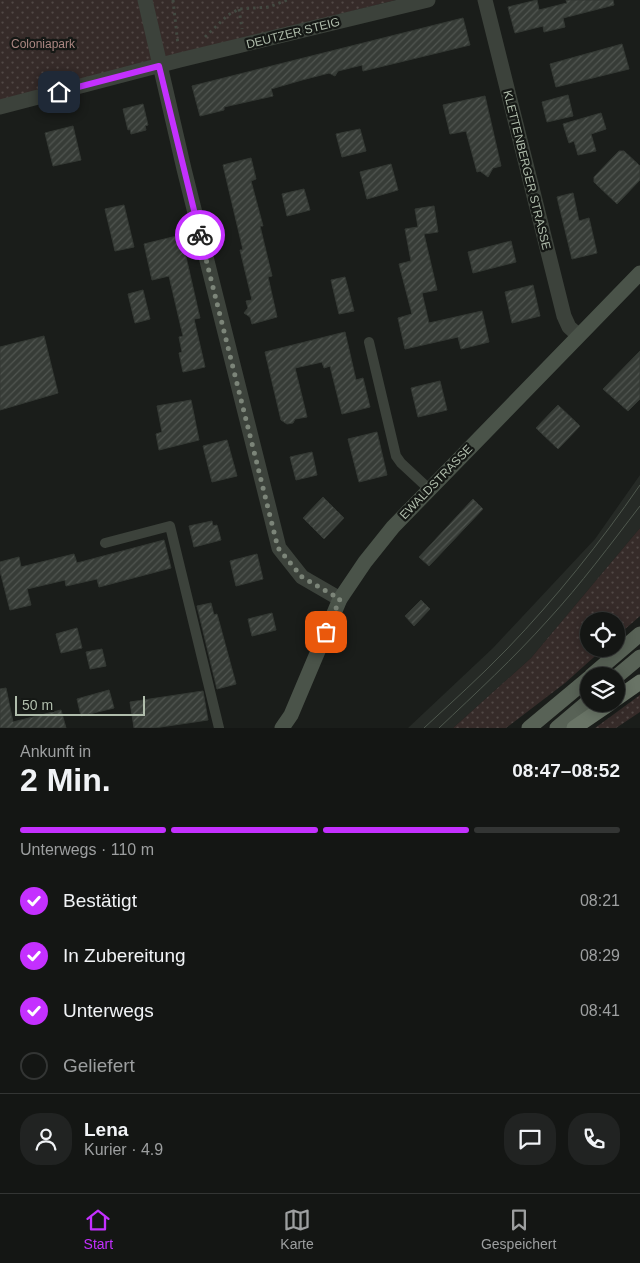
<!DOCTYPE html>
<html lang="de">
<head>
<meta charset="utf-8">
<style>
	:root { --surface:#141614; --page:#212322; --text:#f1f3f6; --muted:#9d9fa0; --line:#333534; --accent:#c430ff }
	body { margin:0; font-family:Arial,sans-serif; background:var(--page); color:var(--text); height:100vh; display:flex; flex-direction:column; font-size:19px; white-space:nowrap }
	* { box-sizing:border-box; margin:0 }
	p { font-size:16px; color:var(--muted) }
	.icon { flex:none; width:28px; height:28px; fill:none; stroke:currentColor; stroke-width:2; stroke-linecap:round; stroke-linejoin:round }
	.map { position:relative; height:728px; overflow:hidden }
	.side { display:flex; flex-direction:column; background:var(--surface); flex:1 }
	.side>* { flex:none }
	.buttons { position:absolute; left:580px; top:612px; display:grid; gap:10px }
	.buttons a { display:grid; place-items:center; width:45px; height:45px; border-radius:50%; background:var(--surface); box-shadow:0 2px 12px #0003,0 0 0 1px var(--line); font-size:25px }
	.scale { position:absolute; left:15px; bottom:12px; width:130px; box-sizing:border-box; padding-left:5px; border:2px solid #b0bdac; border-top:0; font-size:14px; line-height:18px; white-space:nowrap; color:#b0bdac; -webkit-text-stroke:4px #151815; paint-order:stroke }
	.pin { position:absolute; display:grid; place-items:center; width:42px; height:42px; color:#fff; margin:-21px; border-radius:10px; box-shadow:0 2px 8px #0006 }
	.courier { position:absolute; display:grid; place-items:center; width:50px; height:50px; margin:-25px; border:4px solid #c430ff; border-radius:50%; background:#fff; color:#222; box-shadow:0 1px 6px #0007 }
	.summary em { font-style:normal; font-weight:600 }
	.summary div { display:flex; flex-direction:column-reverse }
	.summary { display:flex; align-items:center; justify-content:space-between; height:85px; padding:0 20px }
	h1 { font-size:32px; font-weight:600; line-height:38px }
	.bar { display:grid; grid-template-columns:repeat(4,1fr); gap:8px 5px; align-content:center; height:60px; padding:0 20px }
	.bar i { height:6px; border-radius:4px; background:var(--line) }
	.bar .selected { background:var(--accent) }
	.bar p { grid-column:span 4 }
	.line { display:flex; align-items:center; gap:12px; padding:0 20px; border-top:1px solid var(--line) }
	.line div { flex:1 }
	.round { display:grid; place-items:center; flex:none; width:52px; height:52px; border-radius:20px; background:var(--page) }
	ol { padding:0 20px; list-style:none }
	li { display:flex; align-items:center; gap:15px; height:55px }
	li p { margin-inline-start:auto }
	li .icon { padding:5px; border-radius:50%; background:var(--accent); color:#fff; stroke-width:4 }
	li:last-child { color:var(--muted) }
	li i { width:28px; height:28px; border:2px solid var(--line); border-radius:50% }
	.tabs { display:flex; justify-content:space-around; align-items:center; height:70px; border-top:1px solid var(--line); background:var(--surface); font-size:14px; color:var(--muted) }
	.tabs a { display:grid; justify-items:center; gap:2px }
	.tabs .selected { color:var(--accent) }
	.map>svg:first-child { display:block }
</style>
</head>
<body>
<div class="map">
<svg width="640" height="728" viewBox="0 0 640 728">
	<defs>
		<pattern id="grass-dots" width="8" height="8" patternUnits="userSpaceOnUse" patternTransform="scale(1.25)"><rect width="8" height="8" fill="#362b29"/><path d="M2 2h.1M6 6h.1" fill="none" stroke="#514845" stroke-width="1.8" stroke-linecap="round"/></pattern>
		<pattern id="building-hatch" width="6" height="6" patternUnits="userSpaceOnUse" patternTransform="scale(1.25)"><rect width="6" height="6" fill="#373c37"/><path d="M-1 1l2-2M0 6l6-6M5 7l2-2" fill="none" stroke="#515651"/></pattern>
	</defs>
	<rect width="100%" height="100%" fill="#1a1d1a"/>
	<!-- built -->
	<path fill="#262a26" d="M640,475V528L531,658L453,728H408L493,648L595,539Z"/>
	<!-- grass -->
	<path fill="url(#grass-dots)" d="M0,0H396L0,100Z
		M640,528V616L616,637V621H589V649H603L565,683L506,728H453L531,658Z
		M640,695V712L616,728H595Z"/>
	<!-- building -->
	<path fill="url(#building-hatch)" stroke="#343934" d="M537,0L539,10L567,3L566,0H613L614,5L563,18L565,27L544,32L543,26L515,33L508,7Z
		M463,18L470,45L363,71L362,65L338,71L335,76L329,73L302,80L271,89L273,96L224,107V110L200,116L192,86Z
		M622,44L629,69L556,87L550,64Z
		M568,95L573,116L547,122L542,102Z
		M485,96L501,166L493,168L488,177L480,171L477,172L466,131L450,134L443,105Z
		M143,104L148,125L145,126L146,130L131,134L130,129L128,130L123,109Z
		M601,113L606,129L591,134L596,151L578,155L574,141L569,143L563,124Z
		M73,126L81,160L53,166L45,133Z
		M360,129L366,151L342,157L336,134Z
		M619,151H624L640,166V180L617,204L594,182V177Z
		M251,158L256,179L251,181L263,226H260L272,276L268,277L277,317L252,324L250,317L244,313L248,308L246,301L252,300L240,250H243L223,165Z
		M391,164L398,190L367,199L360,172Z
		M304,189L310,210L287,216L282,194Z
		M573,193L579,221L589,218L597,253L572,259L557,197Z
		M124,205L134,247L115,251L105,209Z
		M434,206L438,232L424,234L437,290L422,293L429,323L482,311L489,342L461,349L458,337L405,349L398,318L412,314L399,264L411,261L405,229L418,227L415,209Z
		M181,235L200,318L194,319L205,367L183,372L179,353L182,352L179,337L183,336L169,276L152,280L144,244Z
		M511,241L516,262L473,273L468,252Z
		M345,277L354,311L339,314L331,280Z
		M533,285L540,316L512,323L505,292Z
		M143,290L150,319L135,323L128,294Z
		M345,332L356,380L363,378L370,407L342,414L330,366L324,368L322,362L295,368L307,417L295,419L293,423L287,424L281,420L265,352Z
		M44,336L58,393L0,410V347Z
		M640,351V399L628,411L603,389Z
		M440,381L447,410L418,417L411,388Z
		M191,400L199,440L159,450L156,434L162,432L157,406Z
		M558,405L580,426L558,449L536,428Z
		M377,432L387,475L359,482L348,439Z
		M227,440L237,476L212,482L203,446Z
		M312,452L317,475L296,480L290,457Z
		M323,497L344,518L324,539L303,518Z
		M473,499L483,509L429,566L419,557Z
		M212,521L213,526L217,525L221,540L194,547L189,526Z
		M164,540L171,568L99,587L97,579L66,586L65,580L27,589L31,605L10,610L0,571V562L19,557L21,567L74,554L77,563Z
		M257,554L263,579L236,586L230,561Z
		M421,600L430,609L414,626L405,616Z
		M211,603L214,615L217,614L236,684L217,689L197,606Z
		M272,613L276,630L252,636L248,619Z
		M77,628L82,648L61,653L56,634Z
		M102,649L106,666L90,669L86,652Z
		M6,688L13,722L61,710L66,728H0V689Z
		M109,690L114,708L81,716L77,699Z
		M203,691L208,720L154,728H134L130,702Z"/>
	<g fill="none" stroke-linecap="round" stroke-linejoin="round">
		<!-- path -->
		<path stroke="#434941" stroke-width="3" stroke-dasharray="2.5 4" stroke-linecap="butt" d="M173,0L178,45
			M239,9L242,29
			M205,37L228,15L239,9L269,7L287,0"/>
		<!-- lane -->
		<path stroke="#3c423b" stroke-width="10" d="M369,342L396,456L401,463L429,489
			M105,543L170,526L219,728"/>
		<!-- street -->
		<path stroke="#3c423b" stroke-width="15" d="M145,0L184,169L279,548L302,577L340,599
			M485,0L564,316L569,327L578,335
			M0,107L180,60L428,0"/>
		<!-- secondary -->
		<path stroke="#4a5349" stroke-width="15" d="M282,728L291,715L340,599L365,562L393,527L640,273"/>
		<!-- primary -->
		<path stroke="#586256" stroke-width="15" d="M591,676L640,634
			M616,677L640,657
			M529,728L589,678
			M557,728L589,701"/>
		<!-- highway -->
		<path stroke="#697466" stroke-width="15" d="M616,699L640,682
			M574,728L609,704"/>
		<!-- tram -->
		<path stroke="#4f584e" stroke-width="1" d="M424,728C452,702 481,676 507,649C556,598 600,543 640,485
			M439,728C476,693 514,658 548,620C581,584 610,545 640,506"/>
	</g>
	<g fill="none" stroke-linecap="round" stroke-linejoin="round">
		<!-- done -->
		<path stroke="#7c8579" stroke-width="5" stroke-dasharray="0 9" d="M200,235L278,548L302,577L340,599L326,632"/>
		<!-- route -->
		<path stroke="#c430ff" stroke-width="6" d="M59,92L159,66L200,235"/>
	</g>
	<g text-anchor="middle" dominant-baseline="central" stroke-width="4.5" stroke-linejoin="round" paint-order="stroke">
		<!-- street labels -->
		<g font-size="12" fill="#b0bdac" stroke="#151815">
			<text transform="translate(293 33) rotate(-14)">DEUTZER STEIG</text>
			<text transform="translate(527 170) rotate(76)">KLETTENBERGER STRASSE</text>
			<text transform="translate(436 482) rotate(-46)">EWALDSTRASSE</text>
		</g>
		<!-- park labels -->
		<g font-size="12" fill="#aa8681" stroke="#151815">
			<text x="43" y="44">Coloniapark</text>
		</g>
	</g>
</svg>
<div class="buttons">
<a><svg class="icon" aria-label="locate" viewBox="0 0 24 24"><circle cx="12" cy="12" r="6"/><path d="M12 2v4M12 18v4M2 12h4M18 12h4"/></svg></a>
<a><svg class="icon" aria-label="layers" viewBox="0 0 24 24"><path d="M12 4l9 5-9 5-9-5zM3 14l9 5 9-5"/></svg></a>
</div>
<div class="scale">50 m</div>
<div class="pin" style="left:326px;top:632px;background:#ea580c"><svg class="icon" aria-label="bag" viewBox="0 0 24 24"><path d="M5 8h14l-1 12H6zM9 8a3 3 0 0 1 6 0"/></svg></div>
<div class="pin" style="left:59px;top:92px;background:#1f2937"><svg class="icon" aria-label="home" viewBox="0 0 24 24"><path d="M3 11l9-7 9 7M6 9v11h12V9"/></svg></div>
<div class="courier" style="left:200px;top:235px"><svg class="icon" aria-label="bike" viewBox="0 0 24 24"><circle cx="6" cy="16" r="4"/><circle cx="18" cy="16" r="4"/><path d="M6 16l4-8h5l3 8M10 8l3 8H6M13 5h3"/></svg></div>
</div>
<section class="side">
<div class="summary"><div><h1>2 Min.</h1><p>Ankunft in</p></div><em>08:47–08:52</em></div>
<div class="bar"><i class="selected"></i><i class="selected"></i><i class="selected"></i><i></i><p>Unterwegs · 110 m</p></div>
<ol>
<li><svg class="icon" aria-label="check" viewBox="0 0 24 24"><path d="M5 12l5 5 9-10"/></svg>Bestätigt<p>08:21</p></li>
<li><svg class="icon" aria-label="check" viewBox="0 0 24 24"><path d="M5 12l5 5 9-10"/></svg>In Zubereitung<p>08:29</p></li>
<li><svg class="icon" aria-label="check" viewBox="0 0 24 24"><path d="M5 12l5 5 9-10"/></svg>Unterwegs<p>08:41</p></li>
<li><i></i>Geliefert</li>
</ol>
<div class="line" style="height:90px"><a class="round"><svg class="icon" aria-label="person" viewBox="0 0 24 24"><circle cx="12" cy="8" r="4"/><path d="M4 21q1-7 8-7t8 7"/></svg></a><div><b>Lena</b><p>Kurier · 4.9</p></div><a class="round"><svg class="icon" aria-label="chat" viewBox="0 0 24 24"><path d="M4 5h16v11H9l-5 4z"/></svg></a><a class="round"><svg class="icon" aria-label="phone" viewBox="0 0 24 24"><path d="M5 4h4l2 5-3 2q2 4 5 5l2-3 5 2v4C11 20 4 13 5 4z"/></svg></a></div>
</section>
<nav class="tabs">
<a class="selected"><svg class="icon" aria-label="home" viewBox="0 0 24 24"><path d="M3 11l9-7 9 7M6 9v11h12V9"/></svg>Start</a>
<a><svg class="icon" aria-label="map" viewBox="0 0 24 24"><path d="M3 6l6-2 6 2 6-2v14l-6 2-6-2-6 2zM9 4v14M15 6v14"/></svg>Karte</a>
<a><svg class="icon" aria-label="saved" viewBox="0 0 24 24"><path d="M7 4h10v16l-5-4-5 4z"/></svg>Gespeichert</a>
</nav>
</body>
</html>
